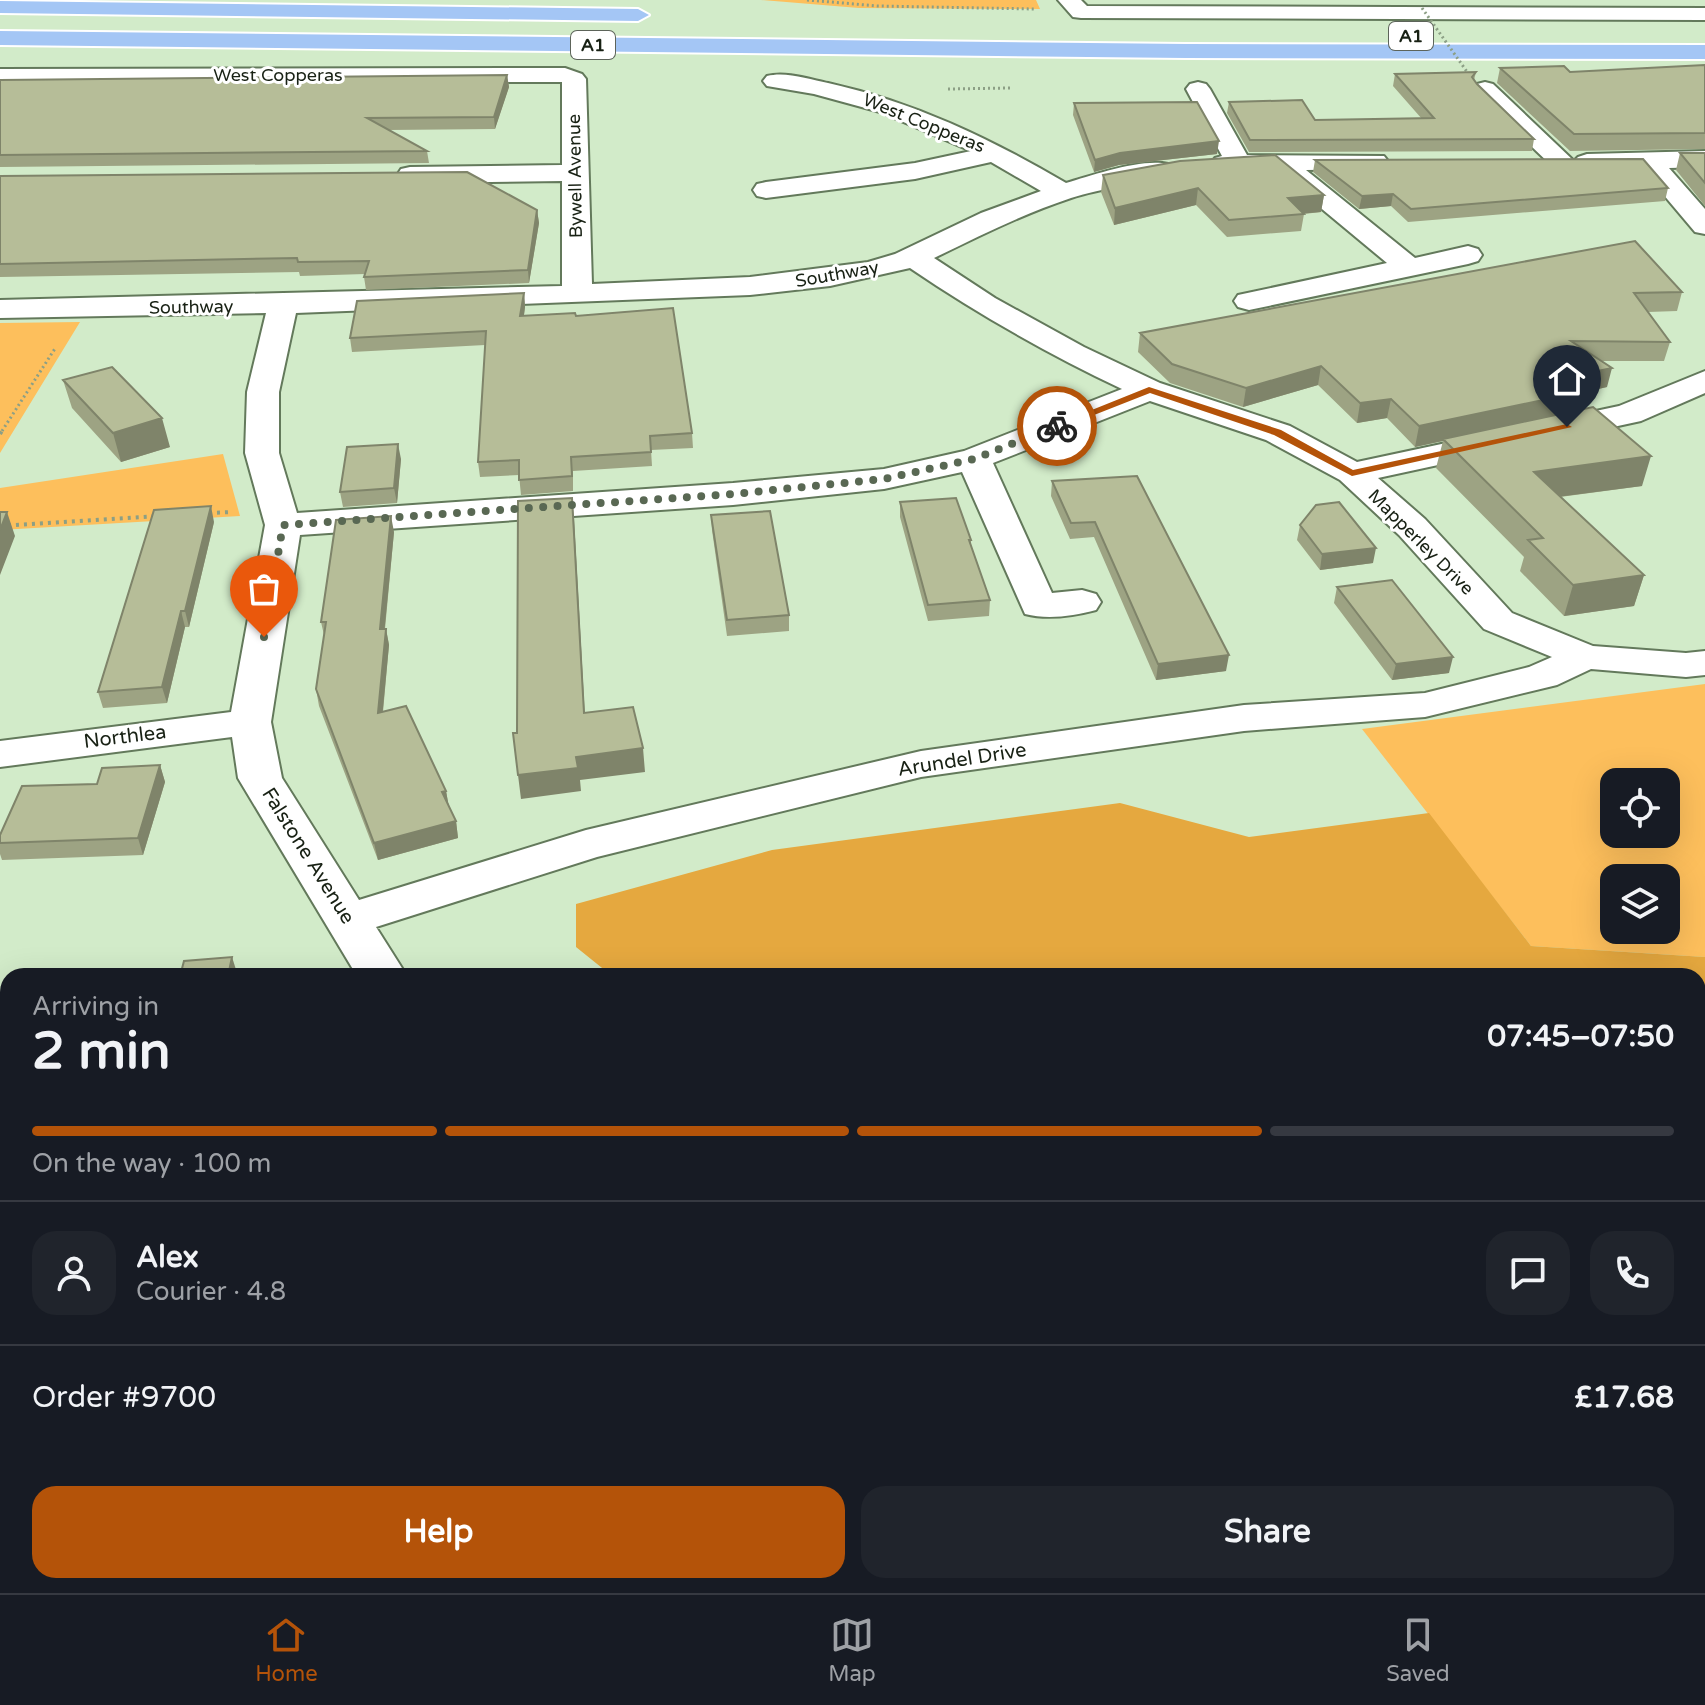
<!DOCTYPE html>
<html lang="en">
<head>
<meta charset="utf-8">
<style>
	:root { --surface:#171b24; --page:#20242c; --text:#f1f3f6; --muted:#9ea1a6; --line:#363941; --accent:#b45309 }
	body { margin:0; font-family:"Varela Round",sans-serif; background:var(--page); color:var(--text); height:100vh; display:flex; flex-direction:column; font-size:30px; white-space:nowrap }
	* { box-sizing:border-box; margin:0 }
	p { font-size:26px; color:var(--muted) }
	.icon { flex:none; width:44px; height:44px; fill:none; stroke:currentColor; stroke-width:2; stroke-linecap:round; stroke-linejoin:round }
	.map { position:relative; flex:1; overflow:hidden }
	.panel { position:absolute; left:0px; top:968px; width:1706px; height:626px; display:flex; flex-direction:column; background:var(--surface); border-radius:24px 24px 0 0; box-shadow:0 8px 32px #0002 }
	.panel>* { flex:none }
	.fabs { position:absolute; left:1600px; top:768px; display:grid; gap:16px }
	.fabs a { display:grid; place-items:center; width:80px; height:80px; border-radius:16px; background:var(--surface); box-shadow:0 8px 32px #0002; font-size:40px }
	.pin { position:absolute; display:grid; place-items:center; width:68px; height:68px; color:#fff; margin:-82px -34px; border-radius:50% 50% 50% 0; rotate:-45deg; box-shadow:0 0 8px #0007 }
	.pin .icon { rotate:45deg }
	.courier { position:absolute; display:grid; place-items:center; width:80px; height:80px; margin:-40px; border:6px solid #b45309; border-radius:50%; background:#fff; color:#222; box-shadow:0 2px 10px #0007 }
	.headline em { font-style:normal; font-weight:700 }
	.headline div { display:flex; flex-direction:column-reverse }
	.headline { display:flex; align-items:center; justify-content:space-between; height:136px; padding:0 32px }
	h1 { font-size:52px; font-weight:700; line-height:60px }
	.bar { display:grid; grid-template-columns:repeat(4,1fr); gap:12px 8px; align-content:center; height:96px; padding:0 32px }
	.bar i { height:10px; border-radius:6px; background:var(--line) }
	.bar .on { background:var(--accent) }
	.bar p { grid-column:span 4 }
	.line { display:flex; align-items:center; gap:20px; padding:0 32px; border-top:2px solid var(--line) }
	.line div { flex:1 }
	.round { display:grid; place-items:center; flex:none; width:84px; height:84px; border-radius:24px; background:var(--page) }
	.cta { display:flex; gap:16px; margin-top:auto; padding:16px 32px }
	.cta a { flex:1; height:92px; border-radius:24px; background:var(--accent); color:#fff; font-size:32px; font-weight:700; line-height:92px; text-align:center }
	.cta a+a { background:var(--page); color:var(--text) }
	.tabs { display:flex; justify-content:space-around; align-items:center; height:112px; border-top:2px solid var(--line); background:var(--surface); font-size:22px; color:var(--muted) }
	.tabs a { display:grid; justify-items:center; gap:4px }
	.tabs .on { color:var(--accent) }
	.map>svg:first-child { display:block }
</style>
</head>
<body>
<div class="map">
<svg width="1705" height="1593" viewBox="0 0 1705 1593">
	<rect width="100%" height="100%" fill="#d2ebc9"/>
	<!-- green -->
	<path fill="#fdbf5c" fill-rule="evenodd" d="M761,0H1036L1040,9L859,8Z
		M80,322L0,453V323Z
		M223,454L240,516L0,530V488Z
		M1705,684V957L1531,946L1362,729ZM1614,782H1666V834H1614ZM1614,878H1666V930H1614Z"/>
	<!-- forest -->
	<path fill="#e5a83f" d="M1120,803L1249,837L1429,813L1531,946L1705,957V1510L1698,1518V976H612L576,947V904L772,850Z
		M638,1586H1635L1629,1593H629Z"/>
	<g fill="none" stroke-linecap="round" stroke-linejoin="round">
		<!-- stream -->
		<path fill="#4a7836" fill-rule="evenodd" d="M1705,1314V1332L1698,1333V1315Z
			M935,1586H962L959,1593H932Z"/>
		<!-- minor casing -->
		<g stroke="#63795b" stroke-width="4">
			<path id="minor" d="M1058,0H1081L1087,6L1705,8V20L1081,18L1073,17Z
				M565,68L582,74L586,79L592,284L750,277L868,262L895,254L981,213L1041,191L991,162L915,179L766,198L757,196L753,190L757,184L766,182L915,163L971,151L880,112L814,94L767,86L763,81L767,76C785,71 809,79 828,83C914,102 991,139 1066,183C1093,175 1142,158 1168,164L1172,170L1168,176C1136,184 1103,188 1071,198C1023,214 979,236 934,258L995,298L1084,347L1160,383L1290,426L1357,462L1619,406L1705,371V393L1641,421L1378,478L1425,519L1512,613L1593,646L1686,653L1705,651V675L1686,677L1591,669L1557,685L1425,717L1244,731L921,777L597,857L376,927L407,976H357L238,778L232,737L0,767V741L231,712L265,525L245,453L247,392L266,313L0,318V300L562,286V181L410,183L401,181L397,175L401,169L410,167L562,165V82L0,83V69ZM910,268C978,314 1048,354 1122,389L964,451L884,469L733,483L297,513L279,453V392L296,313L750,295L830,286ZM1150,401L1266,440L1340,480L1399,535L1484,629L1552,657L1529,667L1425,693L1244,705L921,751L586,830L359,900L282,778L271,722L300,535L733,505L884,489L962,472L1025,614C1048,620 1073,616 1096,610L1101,602L1096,594L1082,590L1052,593L993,463Z
				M1198,82L1206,84L1210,89L1247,155L1384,156L1388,161L1384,166L1375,169L1306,170L1415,258L1468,246L1478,249L1482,255L1478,261L1468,264L1249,310L1238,307L1234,301L1238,295L1387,263L1275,170L1215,168L1211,163L1215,158L1222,156L1186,89L1190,84Z
				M1485,82L1493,84L1574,161L1578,157L1587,154L1705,151V167L1669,168L1705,209V234L1695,232L1641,168L1578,167L1574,163L1571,167H1553L1477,94L1473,89L1477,84Z
				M0,1379H8V1433H0Z
				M99,1586H165L163,1593H97Z"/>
		</g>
		<!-- highway casing -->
		<g stroke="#fff" stroke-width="4">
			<path id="highway" d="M0,1L638,9L649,15L638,21L0,13Z
				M0,31L1186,44L1705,45V59L1186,58L0,45Z"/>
		</g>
		<!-- path-far1 -->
		<path stroke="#8c9f85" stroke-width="3" stroke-dasharray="2 3" stroke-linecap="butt" d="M807,0L878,6L1034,9
			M948,89L1010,88
			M2,431L56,347"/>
		<!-- path -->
		<path stroke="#8c9f85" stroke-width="4" stroke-dasharray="3 5" stroke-linecap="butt" d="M0,434L3,429
			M209,513L231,512
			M0,526L159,516"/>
		<!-- minor -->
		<use href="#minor" fill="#fff" fill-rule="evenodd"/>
		<!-- highway -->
		<use href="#highway" fill="#a4c6f5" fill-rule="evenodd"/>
		<!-- path-bridge -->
		<path stroke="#8c9f85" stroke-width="3" stroke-dasharray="2 3" stroke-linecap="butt" d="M1422,8L1470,76"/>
	</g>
	<!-- wall -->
	<path fill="#9da383" d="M1705,65V149L1570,151L1497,83L1500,68L1570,72Z
		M1476,72L1474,80L1477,84L1534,139L1532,151L1249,152L1227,113L1229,102L1315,120L1422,119L1393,86L1395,74Z
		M507,75L509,87L495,129L388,130L427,151L429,163L0,167V80Z
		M1074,103L1217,154L1119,165L1094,172L1073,115Z
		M1680,153H1705V206L1676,170Z
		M1315,160L1668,188L1665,201L1408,222L1391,206L1359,209L1313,172Z
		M1103,175L1324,195L1321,212L1304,214L1301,231L1227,237L1196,205L1114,225L1101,192Z
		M0,176L537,210L539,223L529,283L366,290L364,277L365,274L300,276L299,272L0,277Z
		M1635,241L1682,292L1677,311L1648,312L1670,342L1664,361H1602L1607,387L1567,396L1562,414L1642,486L1560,497L1644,575L1634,606L1564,616L1520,571L1524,557L1436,468L1443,441L1415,447L1387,418L1357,423L1318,385L1243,407L1170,383L1138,352L1140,333Z
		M524,293L525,307L524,315L576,316L692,433L693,448L651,450L652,466L573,471V491L521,495L519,475L480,477L478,462L485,345L352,352L350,338Z
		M63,380L170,447L121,462L72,408Z
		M401,459L397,503L343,507L340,492Z
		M1137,476L1226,671L1156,680L1094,537L1070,539L1051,496L1052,481Z
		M900,502L971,540V546L990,600L989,616L928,621L900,517Z
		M711,515L789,615V631L727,636L712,530Z
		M214,522L189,627H185L167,703L103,708L98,692Z
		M1300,525L1373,563L1320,570L1297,540Z
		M394,532L385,629H386L389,645L383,712L446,791L449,807L456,821L458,838L378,860L319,706L316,689L324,635L321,622Z
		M1337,587L1449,673L1392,680L1334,603Z
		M160,765L165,782L143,855L2,860L0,854V835L97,784Z
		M0,1202H8V1303H0Z"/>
	<!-- shaded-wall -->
	<path fill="#7f846a" d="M507,75L509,87L495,129L494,117Z
		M1219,141L1217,154L1119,165L1094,172L1095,160L1120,153Z
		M1198,188L1196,205L1114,225L1115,208Z
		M1393,194L1391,206L1359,209L1362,196Z
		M1324,195L1321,212L1286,215L1288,198Z
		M537,210L539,223L529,283L528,270Z
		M524,293L525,307L522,329L520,316Z
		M1321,366L1318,385L1243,407L1246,388Z
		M1612,368L1607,387L1567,396L1562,415L1415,447L1419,426L1550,381Z
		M1391,399L1387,418L1357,423L1360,403Z
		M162,418L170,447L121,462L113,433Z
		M398,444L401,459L397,503L394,488Z
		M1651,456L1642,486L1526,501L1534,472Z
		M572,498L574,519L586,736L584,713Z
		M211,506L214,522L189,627L185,611Z
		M7,512L15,536L0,575V530Z
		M391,516L394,532L383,645L380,629Z
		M1376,548L1373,563L1320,570L1322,554Z
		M1644,575L1634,606L1564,616L1573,585Z
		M181,611L185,627L167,703L162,687Z
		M386,629L389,645L381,729L378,713Z
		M1229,655L1226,671L1156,680L1158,664Z
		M1453,657L1449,673L1392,680L1396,664Z
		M643,748L645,772L580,780L581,791L521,799L518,775L576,757Z
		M160,765L165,782L143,855L138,838Z
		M446,791L449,808L442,792Z
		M456,821L458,838L378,860L374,843Z
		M232,957L238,976H228Z
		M5,1484L8,1489V1562L0,1588V1499Z
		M340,1586H356L355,1593H339Z"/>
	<!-- building -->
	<path fill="#b6bd98" stroke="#7f846a" stroke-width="2" d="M1705,65V133L1574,134L1500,68L1564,66L1570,72Z
		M1476,72L1472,77L1477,84L1534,139L1250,140L1229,102L1302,100L1315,120L1434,118L1395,74Z
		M507,75L494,117L367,118L427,151L0,155V80Z
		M1197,102L1219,141L1120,153L1095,160L1074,103Z
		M1680,153H1705V183Z
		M1275,155L1324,195L1288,198L1304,214L1229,220L1198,188L1115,208L1103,175L1180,161Z
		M1643,159L1668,188L1411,209L1393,194L1362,196L1315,160Z
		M467,172L537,210L528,270L364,277L369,261L298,262L297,258L0,264V176Z
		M1635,241L1682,292L1634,293L1670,342L1571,341L1612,368L1550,381L1567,395L1419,426L1391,399L1360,403L1321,366L1246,388L1172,364L1140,333Z
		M524,293L520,316L575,313L576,316L673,308L692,433L650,436L651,452L571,457L572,476L519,480V460L478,462L486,331L350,338L357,301Z
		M112,367L162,418L113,433L63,380Z
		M1593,407L1651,456L1534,472L1644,575L1573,585L1528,540L1543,538L1443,439Z
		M398,444L394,488L340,492L347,447Z
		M1137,476L1229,655L1158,664L1095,522L1071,523L1052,481Z
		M572,498L584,713L633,707L643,748L576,757L578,768L518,775L513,733H517L518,501Z
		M956,498L971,540H969L990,600L928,605L900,502Z
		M1339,502L1376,548L1322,554L1300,525L1316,505Z
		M211,506L185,611H181L162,687L98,692L154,510Z
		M770,511L789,615L727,620L711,515Z
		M0,512H7L0,530Z
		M391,516L380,629H386L378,713L406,706L446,791L442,792L456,821L374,843L316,689L326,622H321L336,520Z
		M1392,580L1453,657L1396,664L1337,587Z
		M160,765L138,838L0,843V835L22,786L97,784L102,768Z
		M232,957L228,976H180L184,961Z
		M0,1202H8V1277H0Z
		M0,1484H5L0,1499Z
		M232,1586H340L339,1593H231Z"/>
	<!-- route -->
	<path fill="#b45309" d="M1149,387L1281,430L1353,470L1567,424L1572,427L1352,476L1274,435L1150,393L1061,428L1052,426Z"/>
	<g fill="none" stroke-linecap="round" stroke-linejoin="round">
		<!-- done -->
		<path stroke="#596853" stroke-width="8" stroke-dasharray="0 14.4" d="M264,637L283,525L733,494L884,479L974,459L1057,426"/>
	</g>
	<g text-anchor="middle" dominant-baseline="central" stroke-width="6" stroke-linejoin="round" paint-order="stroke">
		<!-- shield labels -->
		<g fill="#fff" stroke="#5d645a" stroke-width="2">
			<rect x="1389" y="22" width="44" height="28" rx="6"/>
			<rect x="571" y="31" width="44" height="28" rx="6"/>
		</g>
		<g font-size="18" font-weight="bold" fill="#182114">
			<text x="1411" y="36">A1</text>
			<text x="593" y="45">A1</text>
		</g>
		<!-- far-street labels -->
		<g font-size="18" fill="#182114" stroke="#fff">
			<text x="278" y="75">West Copperas</text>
			<text transform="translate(924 123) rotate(22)">West Copperas</text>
			<text transform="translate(575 176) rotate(-91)">Bywell Avenue</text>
			<text transform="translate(837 274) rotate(-10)">Southway</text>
			<text transform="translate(191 307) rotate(-1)">Southway</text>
			<text transform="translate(1421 542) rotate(45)">Mapperley Drive</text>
		</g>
		<!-- street labels -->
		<g font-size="20" fill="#182114" stroke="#fff">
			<text transform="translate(125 737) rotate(-7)">Northlea</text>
			<text transform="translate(962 760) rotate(-9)">Arundel Drive</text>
			<text transform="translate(308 856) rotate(58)">Falstone Avenue</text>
		</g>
	</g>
</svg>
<div class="fabs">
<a><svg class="icon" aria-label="locate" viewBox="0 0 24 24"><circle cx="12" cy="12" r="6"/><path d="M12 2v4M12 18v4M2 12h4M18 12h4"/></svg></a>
<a><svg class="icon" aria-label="layers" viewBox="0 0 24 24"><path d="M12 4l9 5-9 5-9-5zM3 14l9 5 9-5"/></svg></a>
</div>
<div class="pin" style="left:264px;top:637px;background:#ea580c"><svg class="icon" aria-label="bag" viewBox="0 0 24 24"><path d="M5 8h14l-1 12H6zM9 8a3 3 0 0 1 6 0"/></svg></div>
<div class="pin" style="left:1567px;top:427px;background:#1f2937"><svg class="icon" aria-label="home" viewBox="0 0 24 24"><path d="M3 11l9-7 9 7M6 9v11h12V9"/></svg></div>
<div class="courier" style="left:1057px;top:426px"><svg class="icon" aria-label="bike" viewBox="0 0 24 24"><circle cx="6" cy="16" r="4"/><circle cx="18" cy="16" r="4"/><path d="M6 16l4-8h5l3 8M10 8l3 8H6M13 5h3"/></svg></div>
<section class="panel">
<div class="headline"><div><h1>2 min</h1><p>Arriving in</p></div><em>07:45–07:50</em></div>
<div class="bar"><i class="on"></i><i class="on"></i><i class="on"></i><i></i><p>On the way · 100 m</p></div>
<div class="line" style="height:144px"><a class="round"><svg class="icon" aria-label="person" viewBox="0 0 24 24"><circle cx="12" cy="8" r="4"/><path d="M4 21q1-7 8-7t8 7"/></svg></a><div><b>Alex</b><p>Courier · 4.8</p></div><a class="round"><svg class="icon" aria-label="chat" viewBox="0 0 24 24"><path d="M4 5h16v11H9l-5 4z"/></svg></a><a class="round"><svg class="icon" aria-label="phone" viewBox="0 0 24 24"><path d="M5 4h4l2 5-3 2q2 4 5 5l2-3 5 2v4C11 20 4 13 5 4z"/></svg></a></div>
<div class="line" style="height:104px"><div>Order #9700</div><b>£17.68</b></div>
<div class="cta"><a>Help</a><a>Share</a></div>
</section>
</div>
<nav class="tabs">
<a class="on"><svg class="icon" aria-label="home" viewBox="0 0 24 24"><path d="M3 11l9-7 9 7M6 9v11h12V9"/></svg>Home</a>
<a><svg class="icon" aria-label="map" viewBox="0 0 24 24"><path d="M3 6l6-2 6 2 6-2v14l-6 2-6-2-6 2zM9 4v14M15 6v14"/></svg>Map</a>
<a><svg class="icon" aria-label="saved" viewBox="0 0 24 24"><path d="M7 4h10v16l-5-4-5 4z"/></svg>Saved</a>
</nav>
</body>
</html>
